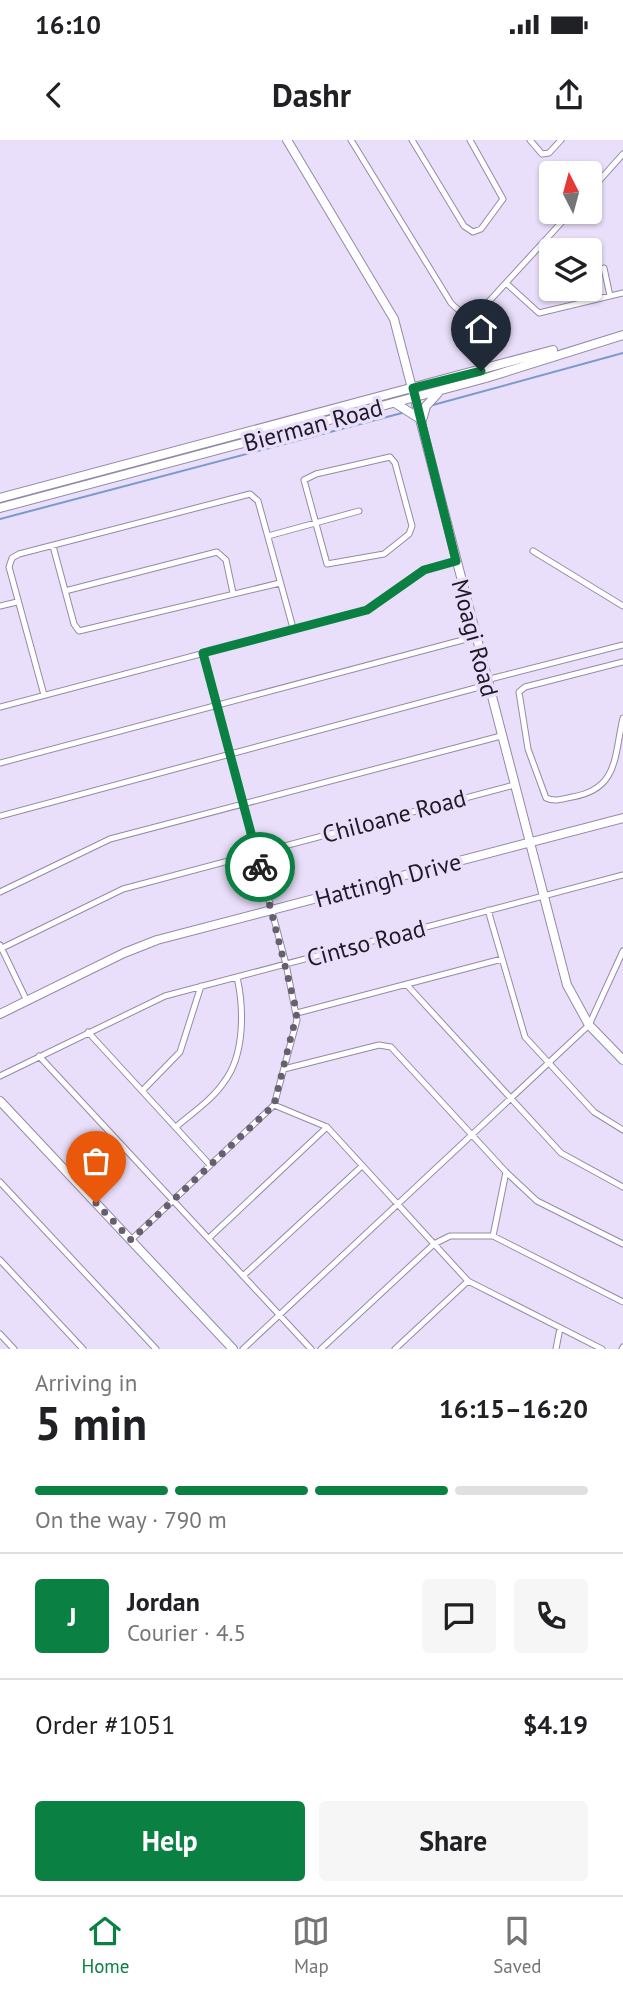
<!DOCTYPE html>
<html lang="en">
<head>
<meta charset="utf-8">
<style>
	:root { --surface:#fff; --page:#f6f6f6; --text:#202124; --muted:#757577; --line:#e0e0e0; --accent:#0b8043 }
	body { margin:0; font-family:"PT Sans",sans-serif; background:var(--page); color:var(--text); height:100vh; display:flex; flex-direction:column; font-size:26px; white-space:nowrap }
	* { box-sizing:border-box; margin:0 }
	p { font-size:23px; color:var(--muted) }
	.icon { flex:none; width:38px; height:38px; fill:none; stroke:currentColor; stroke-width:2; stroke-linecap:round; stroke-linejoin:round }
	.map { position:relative; height:1209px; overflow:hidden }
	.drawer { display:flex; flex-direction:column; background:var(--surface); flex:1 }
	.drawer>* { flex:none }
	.needle { width:46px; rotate:354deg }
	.tools { position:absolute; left:539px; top:21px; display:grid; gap:14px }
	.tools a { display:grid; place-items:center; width:63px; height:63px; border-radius:7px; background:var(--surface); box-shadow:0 2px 5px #0004; font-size:35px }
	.pin { position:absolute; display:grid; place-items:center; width:60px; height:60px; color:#fff; margin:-72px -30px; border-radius:50% 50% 50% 0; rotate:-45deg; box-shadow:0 0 7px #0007 }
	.pin .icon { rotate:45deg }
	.courier { position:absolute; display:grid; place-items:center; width:70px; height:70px; margin:-35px; border:5px solid #0b8043; border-radius:50%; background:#fff; color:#222; box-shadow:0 2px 9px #0007 }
	.head em { font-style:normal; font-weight:700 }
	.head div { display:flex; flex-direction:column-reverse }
	.head { display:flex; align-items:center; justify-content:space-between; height:119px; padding:0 35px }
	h1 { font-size:46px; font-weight:700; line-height:52px }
	.bar { display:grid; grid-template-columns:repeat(4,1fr); gap:10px 7px; align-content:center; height:84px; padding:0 35px }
	.bar i { height:9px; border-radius:5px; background:var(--line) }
	.bar .active { background:var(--accent) }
	.bar p { grid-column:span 4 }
	.line { display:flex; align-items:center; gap:18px; padding:0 35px; border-top:2px solid var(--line) }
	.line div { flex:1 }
	.round { display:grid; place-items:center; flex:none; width:74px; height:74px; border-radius:7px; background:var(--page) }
	.action { display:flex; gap:14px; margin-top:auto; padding:14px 35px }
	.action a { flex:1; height:80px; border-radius:7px; background:var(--accent); color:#fff; font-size:28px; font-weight:700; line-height:80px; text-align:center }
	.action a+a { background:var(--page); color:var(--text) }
	.status { display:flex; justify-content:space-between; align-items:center; height:49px; padding:0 35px; background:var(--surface); direction:ltr }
	.status svg { height:19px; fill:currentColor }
	header { display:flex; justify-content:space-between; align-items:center; height:91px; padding:0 35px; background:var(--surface); font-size:32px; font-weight:700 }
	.tab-bar { display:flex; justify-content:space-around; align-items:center; height:98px; border-top:2px solid var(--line); background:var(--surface); font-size:19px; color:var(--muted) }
	.tab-bar a { display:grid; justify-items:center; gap:4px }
	.tab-bar .active { color:var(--accent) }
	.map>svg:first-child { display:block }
</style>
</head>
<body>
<div class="status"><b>16:10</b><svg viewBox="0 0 49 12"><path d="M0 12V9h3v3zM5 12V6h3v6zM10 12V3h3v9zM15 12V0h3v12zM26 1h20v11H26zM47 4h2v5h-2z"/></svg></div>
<header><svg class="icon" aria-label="back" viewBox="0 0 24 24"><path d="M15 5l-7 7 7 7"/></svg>Dashr<svg class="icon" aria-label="share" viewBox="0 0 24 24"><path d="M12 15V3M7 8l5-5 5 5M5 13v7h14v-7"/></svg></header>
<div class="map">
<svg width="623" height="1209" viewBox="0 0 623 1209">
	<rect width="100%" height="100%" fill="#eadffa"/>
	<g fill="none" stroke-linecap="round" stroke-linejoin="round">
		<!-- stream -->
		<path stroke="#7a99cd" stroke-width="2" d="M433,265L623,213
			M0,379L402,273"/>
		<!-- street casing -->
		<g stroke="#9589a8" stroke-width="7">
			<path id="street" d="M351,0L451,163C461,174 469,177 482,169L571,72
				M412,0L464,86L473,92L481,89L503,59L470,0
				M530,0L542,14L549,13L561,0
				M590,51L623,14
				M604,128L610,156
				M506,143L539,173L623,153
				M390,317L395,323L412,386L409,394L384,414L327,424L304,340L316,334Z
				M268,396L359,371
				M53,406L74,484L79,491L280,443
				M533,411L623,466
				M65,451L217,412L226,420L233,453
				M0,466L17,462
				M623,522L525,547L519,552L528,609L546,658C555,662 563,659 572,657C619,649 614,616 623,578
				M486,540L623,505
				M44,555L9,427L12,418L19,414L250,354L258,361L293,488
				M0,567L367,470L424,430L455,421
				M0,623L474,497
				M0,676L487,545
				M0,752L110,699L501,596
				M488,770L525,897L594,972L623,990
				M0,805L27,861
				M0,809L123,749L514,645
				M407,845L561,1013L623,1047
				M297,873L502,819
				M88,892L210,1025
				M39,916L311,1209
				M284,929L379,905L391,907L506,1032L537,1061L623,1104
				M0,936L165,856L623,735
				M142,951L180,912L201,846
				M274,965L327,987L468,1141L602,1209
				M176,987C192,973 212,960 224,942C245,915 244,868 237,837
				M0,1042L156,1209
				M493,1096L506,1032
				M209,1098L327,987
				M131,1100L274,965L297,880L286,824L203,513
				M0,1120L83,1209
				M243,1136L362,1026
				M0,1194L14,1209
				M243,1209L589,885L623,811
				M321,1209L434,1104L450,1096H493L623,1162
				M395,1209L468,1141
				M556,1209L560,1188
				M622,1209L623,1207"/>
		</g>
		<!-- secondary casing -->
		<g stroke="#9589a8" stroke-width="10">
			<path id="secondary" d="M287,0L394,179L567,845L589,885L623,920
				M395,263L422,280
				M423,277L426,266L438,253
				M0,358L553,210
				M0,368L486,238L623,195
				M0,874L124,813L157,800L623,678
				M0,961L233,1209"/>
		</g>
		<!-- street -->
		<use href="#street" stroke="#fff" stroke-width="5"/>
		<!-- secondary -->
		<use href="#secondary" stroke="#fff" stroke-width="8"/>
	</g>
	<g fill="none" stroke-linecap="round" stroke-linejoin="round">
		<!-- done -->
		<path stroke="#665f70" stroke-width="7" stroke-dasharray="0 12.6" d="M96,1063L131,1100L274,965L297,873L260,727"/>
		<!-- route -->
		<path stroke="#0b8043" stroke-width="9" d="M260,727L203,513L367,470L424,430L456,421L413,248L481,231"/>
	</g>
	<g text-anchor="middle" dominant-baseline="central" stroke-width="7" stroke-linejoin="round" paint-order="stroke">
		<!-- street labels -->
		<g font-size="24" fill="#1f1a26" stroke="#eadffa">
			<text transform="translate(313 285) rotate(-15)">Bierman Road</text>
			<text transform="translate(475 498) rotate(75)">Moagi Road</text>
			<text transform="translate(394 676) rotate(-15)">Chiloane Road</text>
			<text transform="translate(388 740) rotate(-15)">Hattingh Drive</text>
			<text transform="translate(366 803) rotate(-15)">Cintso Road</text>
		</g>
	</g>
</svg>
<div class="tools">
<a><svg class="needle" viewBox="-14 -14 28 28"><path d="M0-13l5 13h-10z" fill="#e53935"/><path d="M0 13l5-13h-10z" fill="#757577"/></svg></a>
<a><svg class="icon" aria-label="layers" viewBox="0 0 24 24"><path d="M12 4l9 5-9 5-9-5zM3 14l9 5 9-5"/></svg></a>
</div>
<div class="pin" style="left:96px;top:1063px;background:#ea580c"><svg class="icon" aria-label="bag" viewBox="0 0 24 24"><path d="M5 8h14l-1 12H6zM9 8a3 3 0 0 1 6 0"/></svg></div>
<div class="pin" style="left:481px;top:231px;background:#1f2937"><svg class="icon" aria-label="home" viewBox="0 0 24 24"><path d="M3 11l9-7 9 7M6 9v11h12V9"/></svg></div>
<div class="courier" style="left:260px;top:727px"><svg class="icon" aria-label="bike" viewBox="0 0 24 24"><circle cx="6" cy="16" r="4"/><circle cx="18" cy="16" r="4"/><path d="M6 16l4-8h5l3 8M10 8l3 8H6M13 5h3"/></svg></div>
</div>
<section class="drawer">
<div class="head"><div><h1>5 min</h1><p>Arriving in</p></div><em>16:15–16:20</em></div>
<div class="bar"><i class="active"></i><i class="active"></i><i class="active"></i><i></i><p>On the way · 790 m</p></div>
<div class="line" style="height:126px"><b class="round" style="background:var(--accent);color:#fff">J</b><div><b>Jordan</b><p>Courier · 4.5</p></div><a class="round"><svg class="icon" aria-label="chat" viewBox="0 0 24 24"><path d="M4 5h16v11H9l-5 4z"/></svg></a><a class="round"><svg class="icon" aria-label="phone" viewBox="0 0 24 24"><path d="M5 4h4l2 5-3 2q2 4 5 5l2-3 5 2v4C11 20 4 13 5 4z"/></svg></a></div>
<div class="line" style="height:91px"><div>Order #1051</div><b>$4.19</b></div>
<div class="action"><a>Help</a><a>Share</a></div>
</section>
<nav class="tab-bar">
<a class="active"><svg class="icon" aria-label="home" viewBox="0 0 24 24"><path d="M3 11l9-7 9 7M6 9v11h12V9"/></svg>Home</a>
<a><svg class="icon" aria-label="map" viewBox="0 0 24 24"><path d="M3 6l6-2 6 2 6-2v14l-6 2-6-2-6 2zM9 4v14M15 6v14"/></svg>Map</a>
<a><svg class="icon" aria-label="saved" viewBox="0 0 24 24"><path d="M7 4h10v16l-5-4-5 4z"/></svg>Saved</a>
</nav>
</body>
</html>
